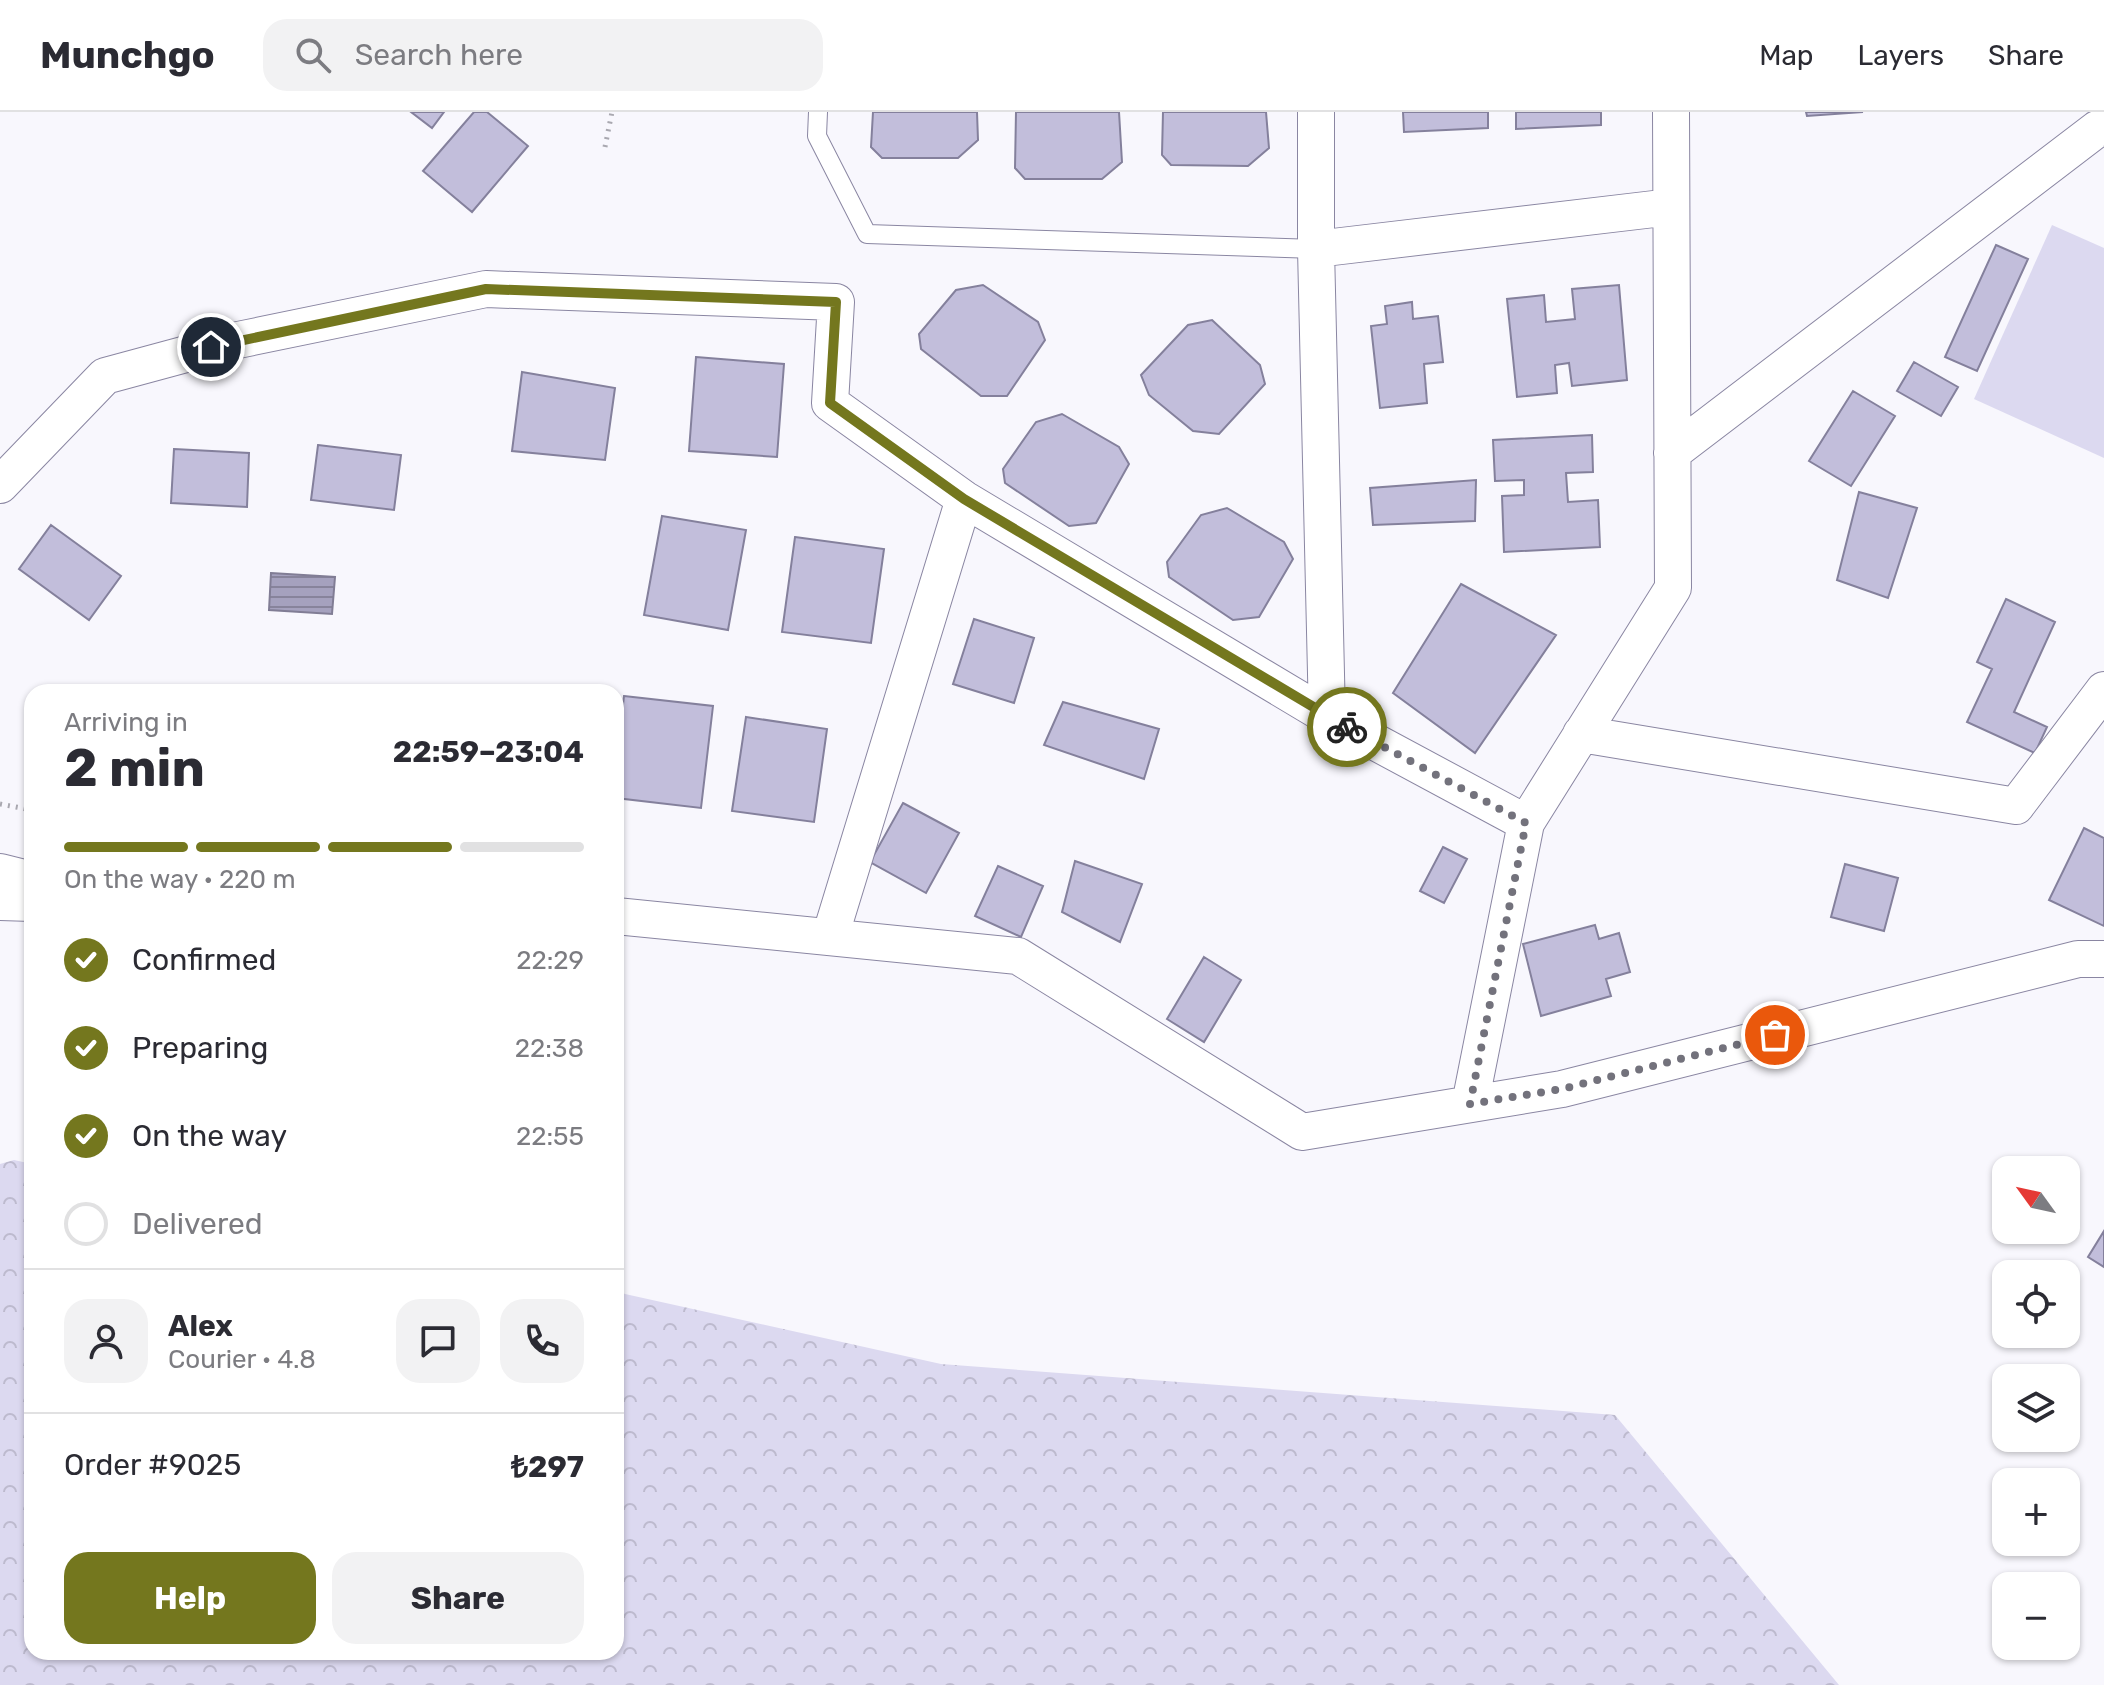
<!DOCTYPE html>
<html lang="en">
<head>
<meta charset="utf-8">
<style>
	:root { --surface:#fff; --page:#f2f2f3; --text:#2b2b33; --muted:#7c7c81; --line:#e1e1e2; --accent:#74771e }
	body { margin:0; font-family:Rubik,sans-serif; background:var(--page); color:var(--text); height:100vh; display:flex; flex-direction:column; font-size:30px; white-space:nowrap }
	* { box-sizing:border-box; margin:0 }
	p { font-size:26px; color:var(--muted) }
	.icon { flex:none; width:44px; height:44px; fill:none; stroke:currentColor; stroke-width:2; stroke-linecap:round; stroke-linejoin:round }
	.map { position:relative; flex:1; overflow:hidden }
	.drawer { position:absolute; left:24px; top:572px; width:600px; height:976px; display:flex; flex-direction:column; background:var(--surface); border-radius:24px; box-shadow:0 2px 6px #0004 }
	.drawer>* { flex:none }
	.needle { width:52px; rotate:303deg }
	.buttons { position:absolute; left:1992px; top:1044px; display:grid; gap:16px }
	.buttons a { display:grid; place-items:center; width:88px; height:88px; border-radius:16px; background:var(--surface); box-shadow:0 2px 6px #0004; font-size:40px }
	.pin { position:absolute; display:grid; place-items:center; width:68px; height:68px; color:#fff; margin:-34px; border:4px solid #fff; border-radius:50%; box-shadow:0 2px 8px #0007 }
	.courier { position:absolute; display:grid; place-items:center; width:80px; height:80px; margin:-40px; border:6px solid #74771e; border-radius:50%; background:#fff; color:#222; box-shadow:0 2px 10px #0007 }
	.head em { font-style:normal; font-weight:700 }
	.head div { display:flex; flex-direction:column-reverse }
	.head { display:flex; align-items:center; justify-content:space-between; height:136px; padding:0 40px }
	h1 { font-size:52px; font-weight:700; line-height:60px }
	.bar { display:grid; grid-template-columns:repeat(4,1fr); gap:12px 8px; align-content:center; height:96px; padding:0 40px }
	.bar i { height:10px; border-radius:6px; background:var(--line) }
	.bar .active { background:var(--accent) }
	.bar p { grid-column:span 4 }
	.line { display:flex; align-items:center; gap:20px; padding:0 40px; border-top:2px solid var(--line) }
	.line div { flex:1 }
	.round { display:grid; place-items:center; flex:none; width:84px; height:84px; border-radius:24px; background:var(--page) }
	ol { padding:0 40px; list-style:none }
	li { display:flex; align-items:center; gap:24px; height:88px }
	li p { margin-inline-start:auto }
	li .icon { padding:8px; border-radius:50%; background:var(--accent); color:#fff; stroke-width:4 }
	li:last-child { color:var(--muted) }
	li i { width:44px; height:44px; border:4px solid var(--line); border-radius:50% }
	.cta { display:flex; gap:16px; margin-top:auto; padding:16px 40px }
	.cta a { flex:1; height:92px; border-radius:24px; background:var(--accent); color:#fff; font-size:32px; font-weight:700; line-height:92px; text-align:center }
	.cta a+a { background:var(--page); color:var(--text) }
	header { display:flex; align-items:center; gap:48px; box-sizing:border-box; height:112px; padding:0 40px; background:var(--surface); border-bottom:2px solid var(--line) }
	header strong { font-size:38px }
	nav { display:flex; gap:44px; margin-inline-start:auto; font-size:28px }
	.search { width:560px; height:72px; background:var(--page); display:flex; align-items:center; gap:20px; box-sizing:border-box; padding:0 28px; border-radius:24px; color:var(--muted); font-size:30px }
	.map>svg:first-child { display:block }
</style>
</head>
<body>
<header>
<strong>Munchgo</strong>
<div class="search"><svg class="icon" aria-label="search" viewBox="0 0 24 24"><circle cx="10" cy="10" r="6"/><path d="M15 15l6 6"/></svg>Search here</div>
<nav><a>Map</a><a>Layers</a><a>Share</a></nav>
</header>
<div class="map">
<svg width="2104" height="1573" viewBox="0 0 2104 1573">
	<defs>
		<pattern id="forest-crowns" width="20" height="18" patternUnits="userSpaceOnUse" patternTransform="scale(2)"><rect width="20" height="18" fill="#dcd9f0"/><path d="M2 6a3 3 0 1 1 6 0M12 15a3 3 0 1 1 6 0" fill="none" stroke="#bdbace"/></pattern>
		<pattern id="water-rules" width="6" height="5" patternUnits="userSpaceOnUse" patternTransform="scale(2)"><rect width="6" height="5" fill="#a5a1be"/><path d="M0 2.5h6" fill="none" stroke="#87839b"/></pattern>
	</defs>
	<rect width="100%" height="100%" fill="#f8f7fd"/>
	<!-- grass -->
	<path fill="#dcd9f0" d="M2052,113L2104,136V346L1974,287Z"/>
	<!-- forest -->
	<path fill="url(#forest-crowns)" d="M14,1048L32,1052V1540H616V1180L941,1252L1615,1303L1839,1573H0V1052Z"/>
	<!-- water -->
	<path fill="url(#water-rules)" stroke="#817d95" stroke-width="2" d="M271,461L335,465L332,502L269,498Z"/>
	<!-- building -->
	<path fill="#c2bedb" stroke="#84809c" stroke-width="2" d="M411,0H444L432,16Z
		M474,0H487L528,34L472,100L423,59Z
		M873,0H977L978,28L958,46H882L871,35Z
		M1016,0H1119L1122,50L1102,67H1025L1015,56Z
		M1163,0H1266L1269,36L1248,54L1171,53L1162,43Z
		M1403,0H1488V16L1404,20Z
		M1516,0H1601V13L1516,17Z
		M1806,0H1863L1807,4Z
		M1996,133L2028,147L1977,259L1945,245Z
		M983,173L1038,210L1045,228L1007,284H981L921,237L919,222L956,178Z
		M1619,173L1627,268L1572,274L1569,251L1555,253L1557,281L1517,285L1507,187L1544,183L1546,210L1575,207L1572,177Z
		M1412,190L1413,207L1438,204L1443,250L1424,252L1427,291L1380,296L1371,214L1387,212L1385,194Z
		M1212,208L1260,253L1265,272L1219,322L1193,319L1149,283L1141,263L1188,213Z
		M696,245L784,252L777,345L689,339Z
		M1914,250L1958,275L1941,304L1897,279Z
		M522,260L615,276L605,348L512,339Z
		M1853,279L1895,304L1851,374L1809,349Z
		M1062,302L1119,335L1129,352L1096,411L1069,414L1005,371L1003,357L1036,310Z
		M1592,323L1593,360L1566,361L1568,390L1598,388L1600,435L1504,440L1502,384L1524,383V368L1495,369L1493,328Z
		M318,333L401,343L394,398L311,388Z
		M174,337L249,341L247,395L171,391Z
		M1476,368L1475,409L1373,413L1370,376Z
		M1859,380L1917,396L1888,486L1837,468Z
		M1227,396L1284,430L1293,447L1259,505L1233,508L1169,465L1167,450L1201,403Z
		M662,404L746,418L728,518L644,503Z
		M51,413L121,464L89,508L19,457Z
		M795,425L884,437L871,531L782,520Z
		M1461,472L1556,523L1475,641L1393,581Z
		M2006,487L2055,510L2014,600L2047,615L2035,641L1967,610L1992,557L1977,550Z
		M974,507L1034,526L1014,591L953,572Z
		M624,584L713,594L701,696L616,686V655Z
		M1063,590L1159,617L1144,667L1044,633Z
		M746,605L827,617L814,710L732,699Z
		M903,691L959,721L926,781L870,750Z
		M2084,716L2104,726V814L2049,788Z
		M1443,735L1467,747L1444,791L1420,779Z
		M1075,749L1142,772L1120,830L1062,800Z
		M1845,752L1898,766L1884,819L1831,805Z
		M998,754L1043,774L1021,825L975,804Z
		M1595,813L1599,827L1619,821L1630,860L1606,867L1611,884L1541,904L1523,832Z
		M1204,845L1241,868L1204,930L1167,907Z
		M2104,1119V1155L2088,1145Z"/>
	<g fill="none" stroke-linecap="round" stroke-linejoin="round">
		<!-- service casing -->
		<g stroke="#8a86a2" stroke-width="20">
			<path id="service" d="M818,0L817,24L867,122L1316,137"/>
		</g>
		<!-- minor casing -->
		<g stroke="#8a86a2" stroke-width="38">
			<path id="minor" d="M1316,0V137L1327,604
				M1316,137L1671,95
				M1672,341L2097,17L2104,15
				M0,373L105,264L238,228L486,177L836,190L830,291L964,387L1327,604L1526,711
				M1581,622L2016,694L2104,578
				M0,790L32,791
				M616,804L1018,844L1302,1020L1562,977L2078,847H2104
				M830,825L964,387
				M1470,992L1526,711L1673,476L1671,0"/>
		</g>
		<!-- tertiary casing -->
		<g stroke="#8a86a2" stroke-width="46">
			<path id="tertiary" d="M0,764L32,772"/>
		</g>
		<!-- path -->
		<path stroke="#a9a8b0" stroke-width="5" stroke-dasharray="2 6" stroke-linecap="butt" d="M605,35L612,0
			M0,692L32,698"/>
		<!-- service -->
		<use href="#service" stroke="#fff" stroke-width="18"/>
		<!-- minor -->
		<use href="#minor" stroke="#fff" stroke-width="36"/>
		<!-- tertiary -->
		<use href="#tertiary" stroke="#fff" stroke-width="44"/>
	</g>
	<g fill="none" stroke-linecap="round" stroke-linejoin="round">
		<!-- done -->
		<path stroke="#73727c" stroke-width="8" stroke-dasharray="0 14.4" d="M1347,615L1526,711L1470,992L1562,977L1775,923"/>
		<!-- route -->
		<path stroke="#74771e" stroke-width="10" d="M211,235L486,177L836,190L830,291L964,387L1347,615"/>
	</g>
</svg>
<div class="buttons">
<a><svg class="needle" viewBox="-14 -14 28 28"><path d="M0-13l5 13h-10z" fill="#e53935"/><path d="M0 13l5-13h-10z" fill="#7c7c81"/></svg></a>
<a><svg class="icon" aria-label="locate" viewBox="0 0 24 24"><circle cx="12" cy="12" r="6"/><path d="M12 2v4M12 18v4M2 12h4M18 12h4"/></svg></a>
<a><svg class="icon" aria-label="layers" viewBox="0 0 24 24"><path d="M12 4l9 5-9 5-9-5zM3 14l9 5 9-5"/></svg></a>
<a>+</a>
<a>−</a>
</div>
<div class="pin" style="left:1775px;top:923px;background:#ea580c"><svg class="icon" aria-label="bag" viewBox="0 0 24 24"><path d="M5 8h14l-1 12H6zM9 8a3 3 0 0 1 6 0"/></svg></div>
<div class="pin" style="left:211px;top:235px;background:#1f2937"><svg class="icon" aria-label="home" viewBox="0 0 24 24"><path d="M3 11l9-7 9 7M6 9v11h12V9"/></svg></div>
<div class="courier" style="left:1347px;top:615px"><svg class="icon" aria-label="bike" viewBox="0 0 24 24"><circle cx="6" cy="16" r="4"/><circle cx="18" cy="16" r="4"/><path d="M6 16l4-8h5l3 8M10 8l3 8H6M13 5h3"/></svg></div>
<section class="drawer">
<div class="head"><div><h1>2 min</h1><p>Arriving in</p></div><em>22:59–23:04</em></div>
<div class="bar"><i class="active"></i><i class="active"></i><i class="active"></i><i></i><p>On the way · 220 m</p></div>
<ol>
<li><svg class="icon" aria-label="check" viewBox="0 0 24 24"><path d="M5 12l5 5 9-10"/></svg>Confirmed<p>22:29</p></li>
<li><svg class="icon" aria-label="check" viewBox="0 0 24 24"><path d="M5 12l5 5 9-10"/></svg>Preparing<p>22:38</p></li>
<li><svg class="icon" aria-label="check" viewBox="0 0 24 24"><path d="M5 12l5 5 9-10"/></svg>On the way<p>22:55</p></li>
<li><i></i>Delivered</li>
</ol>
<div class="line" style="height:144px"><a class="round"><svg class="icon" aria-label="person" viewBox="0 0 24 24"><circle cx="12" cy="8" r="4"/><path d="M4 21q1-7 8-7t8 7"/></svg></a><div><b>Alex</b><p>Courier · 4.8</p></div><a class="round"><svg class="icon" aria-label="chat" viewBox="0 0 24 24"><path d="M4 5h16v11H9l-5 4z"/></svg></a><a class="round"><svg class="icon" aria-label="phone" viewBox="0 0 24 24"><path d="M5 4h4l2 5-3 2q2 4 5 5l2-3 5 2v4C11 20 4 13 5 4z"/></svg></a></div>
<div class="line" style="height:104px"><div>Order #9025</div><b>₺297</b></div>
<div class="cta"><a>Help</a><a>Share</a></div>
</section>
</div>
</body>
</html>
